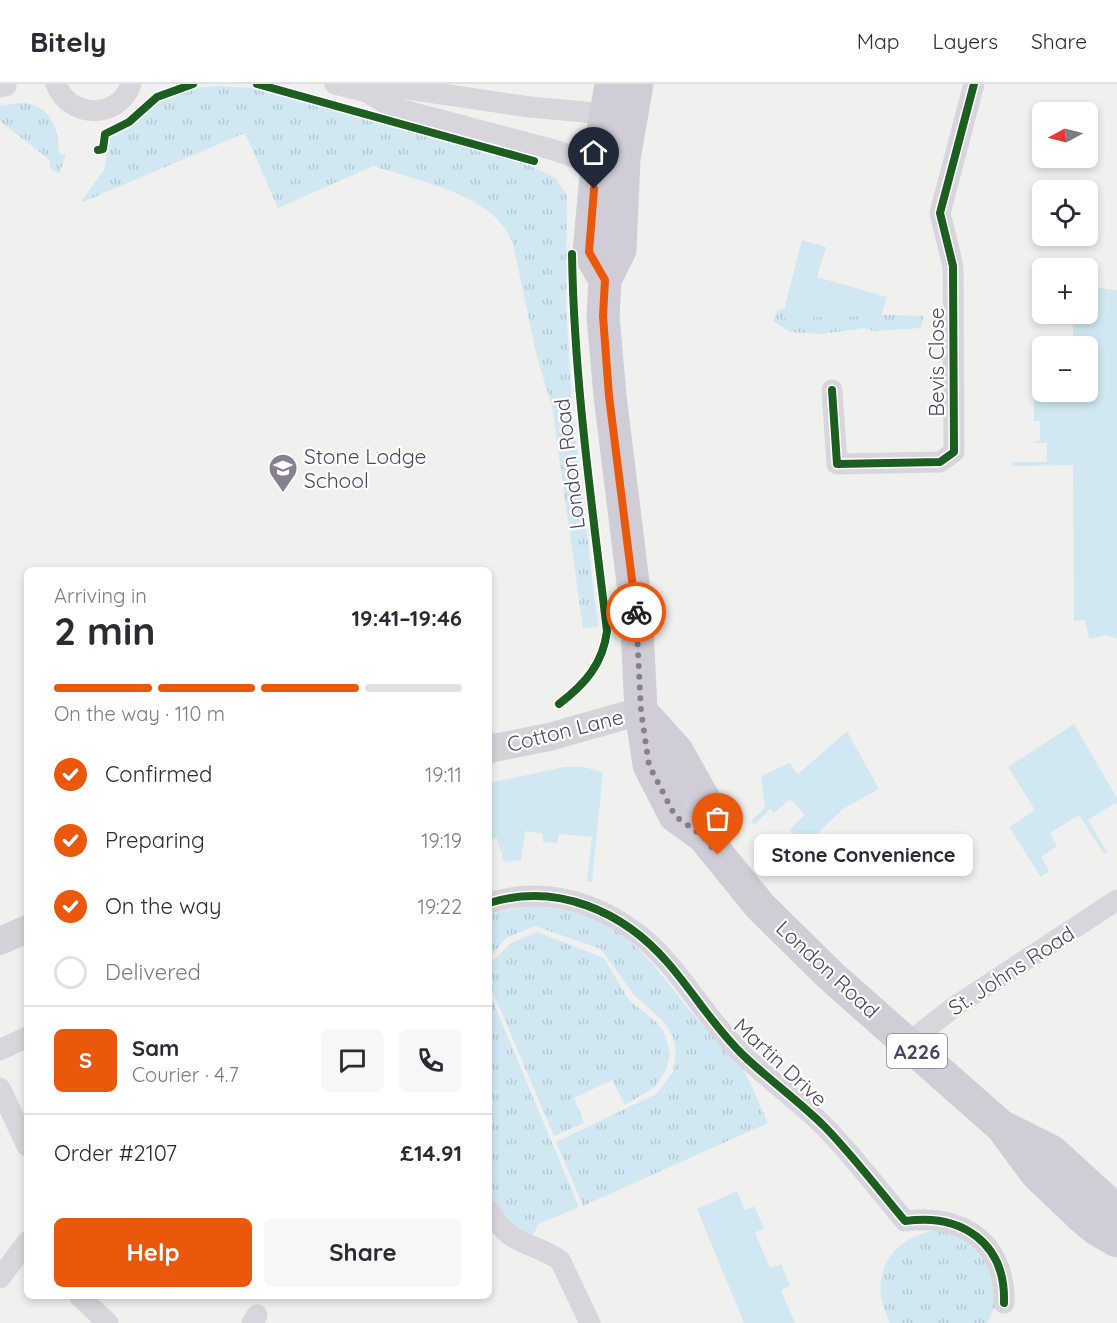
<!DOCTYPE html>
<html lang="en">
<head>
<meta charset="utf-8">
<style>
	:root { --surface:#fff; --page:#f7f7f7; --text:#2b2b33; --muted:#7c7c81; --line:#e1e1e2; --accent:#ea580c }
	body { margin:0; font-family:Quicksand,sans-serif; background:var(--page); color:var(--text); height:100vh; display:flex; flex-direction:column; font-size:22px; white-space:nowrap }
	* { box-sizing:border-box; margin:0 }
	p { font-size:20px; color:var(--muted) }
	.icon { flex:none; width:33px; height:33px; fill:none; stroke:currentColor; stroke-width:2; stroke-linecap:round; stroke-linejoin:round }
	.map { position:relative; flex:1; overflow:hidden }
	.drawer { position:absolute; left:24px; top:483px; width:468px; height:732px; display:flex; flex-direction:column; background:var(--surface); border-radius:9px; box-shadow:0 3px 9px #0003 }
	.drawer>* { flex:none }
	.needle { width:39px; rotate:263deg }
	.controls { position:absolute; left:1032px; top:18px; display:grid; gap:12px }
	.controls a { display:grid; place-items:center; width:66px; height:66px; border-radius:9px; background:var(--surface); box-shadow:0 3px 9px #0003; font-size:30px }
	.pin { position:absolute; display:grid; place-items:center; width:51px; height:51px; color:#fff; margin:-62px -26px; border-radius:50% 50% 50% 0; rotate:-45deg; box-shadow:0 0 6px #0007 }
	.pin .icon { rotate:45deg }
	.courier { position:absolute; display:grid; place-items:center; width:60px; height:60px; margin:-30px; border:4px solid #ea580c; border-radius:50%; background:#fff; color:#222; box-shadow:0 2px 8px #0007 }
	.bubble { position:absolute; height:42px; border-radius:9px; background:var(--surface); box-shadow:0 3px 9px #0003; font-size:20px; font-weight:700; line-height:42px; text-align:center }
	.overview em { font-style:normal; font-weight:700 }
	.overview div { display:flex; flex-direction:column-reverse }
	.overview { display:flex; align-items:center; justify-content:space-between; height:102px; padding:0 30px }
	h1 { font-size:39px; font-weight:700; line-height:45px }
	.bar { display:grid; grid-template-columns:repeat(4,1fr); gap:9px 6px; align-content:center; height:72px; padding:0 30px }
	.bar i { height:8px; border-radius:4px; background:var(--line) }
	.bar .on { background:var(--accent) }
	.bar p { grid-column:span 4 }
	.line { display:flex; align-items:center; gap:15px; padding:0 30px; border-top:2px solid var(--line) }
	.line div { flex:1 }
	.round { display:grid; place-items:center; flex:none; width:63px; height:63px; border-radius:9px; background:var(--page) }
	ol { padding:0 30px; list-style:none }
	li { display:flex; align-items:center; gap:18px; height:66px }
	li p { margin-inline-start:auto }
	li .icon { padding:6px; border-radius:50%; background:var(--accent); color:#fff; stroke-width:4 }
	li:last-child { color:var(--muted) }
	li i { width:33px; height:33px; border:3px solid var(--line); border-radius:50% }
	.cta { display:flex; gap:12px; margin-top:auto; padding:12px 30px }
	.cta a { flex:1; height:69px; border-radius:9px; background:var(--accent); color:#fff; font-size:24px; font-weight:700; line-height:69px; text-align:center }
	.cta a+a { background:var(--page); color:var(--text) }
	header { display:flex; align-items:center; gap:36px; box-sizing:border-box; height:84px; padding:0 30px; background:var(--surface); border-bottom:2px solid var(--line) }
	header strong { font-size:28px }
	nav { display:flex; gap:33px; margin-inline-start:auto; font-size:21px }
	.map>svg:first-child { display:block }
</style>
</head>
<body>
<header>
<strong>Bitely</strong>
<nav><a>Map</a><a>Layers</a><a>Share</a></nav>
</header>
<div class="map">
<svg width="1117" height="1239" viewBox="0 0 1117 1239">
	<defs>
		<pattern id="grass-tufts" width="24" height="20" patternUnits="userSpaceOnUse" patternTransform="scale(1.5)"><rect width="24" height="20" fill="#d1e8f2"/><path d="M3 7l-1-3M5 7V3M7 7l1-3M15 17l-1-3M17 17v-4M19 17l1-3" fill="none" stroke="#b5c8d2"/></pattern>
	</defs>
	<rect width="100%" height="100%" fill="#f0f0ef"/>
	<!-- grass -->
	<path fill="url(#grass-tufts)" d="M216,2L252,4L520,77L556,94L567,112L566,220L572,321L598,543L583,544L552,323L537,273L513,160C497,111 418,97 373,82L278,124L245,49L83,118L82,116L104,86L110,53L130,42L152,22L166,14L197,4Z
		M20,19C50,19 59,44 59,70L66,71L59,90L50,84V76L0,37V22Z
		M784,225V228L924,232L921,244L873,247L864,244L822,250L790,248L773,237L777,226Z
		M527,822C621,825 644,870 697,935C710,950 726,963 738,978C751,996 759,1020 768,1039L583,1122L556,1058L656,1010L673,988L676,968L673,953L664,938L634,911L601,865L535,842L506,854L489,874V830Z
		M537,848L604,874L629,916L656,938L664,948L670,970L666,986L655,1003L625,1021L612,996L574,1014L584,1039L554,1052L489,899V881L511,859Z
		M489,908L579,1123L539,1140L530,1156L500,1133L489,1110Z
		M936,1146L951,1147L990,1174L997,1219L987,1239H890C867,1195 887,1155 936,1146Z"/>
	<!-- garden -->
	<path fill="#d1e8f2" d="M802,156L826,163L817,193L887,213L881,232L782,234Z
		M1088,203L1117,206V555L1107,551L1089,555L1085,536L1074,537L1073,381L1013,382L1012,378H1047V359H1035V357L1040,356V337H1034V316H1072L1073,308H1088V262H1073V230H1088Z
		M1074,640L1117,714V721L1115,719L1088,736L1107,768L1104,770L1079,731L1050,749L1057,762L1041,773L1049,787L1041,793L1009,743L1035,726L1008,683Z
		M847,647L879,705L843,725L797,769L794,767L802,759L789,746L805,731L790,715L774,729L770,725L754,741L751,737L765,723L761,692L790,679L798,690Z
		M565,683H583L603,688L592,798H587L592,753L559,750L557,759L543,758V750L525,747L521,776L504,778L497,754L489,756V699Z
		M737,1107L745,1126L754,1122L764,1144L755,1149L770,1184L781,1180L790,1202L781,1206L795,1239H744L697,1125Z"/>
	<g fill="none" stroke-linecap="round" stroke-linejoin="round">
		<!-- street -->
		<path stroke="#d8d6dc" stroke-width="21" d="M56,0C69,35 119,36 131,0
			M335,0L367,8L391,23L554,66L597,81L609,79
			M0,3L6,2
			M367,8L394,3L530,23L617,31
			M832,306L837,380L940,378L954,368L953,182L940,129L974,0
			M489,819C557,798 623,827 668,879C694,909 714,943 743,971C769,996 799,1017 825,1043C853,1072 879,1106 905,1137C962,1129 1006,1159 1004,1219
			M908,959L954,923L1117,816
			M0,966L27,953
			M0,1004L27,1062
			M489,1126C510,1163 529,1156 560,1176L590,1239
			M0,1194L27,1158
			M79,1212L108,1239
			M252,1239L257,1231"/>
		<!-- secondary -->
		<path stroke="#d6d2da" stroke-width="28" d="M489,665L549,653L641,627
			M0,857L27,845"/>
		<!-- primary -->
		<path stroke="#d1cdd6" stroke-width="33" d="M637,0L624,75L620,166L605,196L603,232L610,312L636,523L641,627L649,681L675,732L704,753L760,822L831,892L1002,1043L1036,1089L1083,1134L1096,1145L1117,1157
			M605,196L589,168L597,81L611,0
			M641,627L677,667L705,717L704,753
			M1007,1045L1051,1067L1117,1127"/>
		<!-- cycleway casing -->
		<g stroke="#fff" stroke-width="11">
			<path id="cycleway" d="M257,0L534,77
				M98,66L103,65L105,50L129,38L157,13L193,0
				M832,306L837,380L940,378L954,368L953,182L940,129L974,0
				M559,620C585,600 603,580 607,547C592,421 574,296 572,170
				M489,819C557,798 623,827 668,879C694,909 714,943 743,971C769,996 799,1017 825,1043C853,1072 879,1106 905,1137C962,1129 1006,1159 1004,1219"/>
		</g>
		<!-- cycleway -->
		<use href="#cycleway" stroke="#1b5e20" stroke-width="8"/>
	</g>
	<g fill="none" stroke-linecap="round" stroke-linejoin="round">
		<!-- done -->
		<path stroke="#878091" stroke-width="6" stroke-dasharray="0 10.8" d="M636,528L641,627L649,681L675,732L704,753L718,771"/>
		<!-- route -->
		<path stroke="#ea580c" stroke-width="8" d="M594,105L589,168L605,196L603,232L609,312L636,528"/>
	</g>
	<!-- icons -->
	<defs>
		<g id="school-pin" transform="scale(1.5)"><path d="M0 17L-7.5 6A9.5 9.5 0 1 1 7.5 6Z" fill="#878091" stroke="#fff"/><path d="M0-5L7-2L0 1L-7-2ZM-4 1L0 2.5L4 1V4Q0 6-4 4Z" fill="#fff"/></g>
	</defs>
	<g fill-rule="evenodd">
		<use href="#school-pin" x="283" y="384"/>
	</g>
	<g text-anchor="middle" dominant-baseline="central" stroke-width="4.5" stroke-linejoin="round" paint-order="stroke">
		<!-- shield labels -->
		<rect fill="#fff" stroke="#837c8e" stroke-width="1.5" x="887" y="950" width="60" height="34" rx="4.5"/>
		<g font-size="20" font-weight="bold" fill="#4e445e">
			<text x="917" y="967">A226</text>
		</g>
		<!-- street labels -->
		<g font-size="21" fill="#4e445e" stroke="#fff">
			<text transform="translate(936 278) rotate(-90)">Bevis Close</text>
			<text transform="translate(569 380) rotate(-97)">London Road</text>
			<text transform="translate(565 646) rotate(-14)">Cotton Lane</text>
			<text transform="translate(828 885) rotate(43)">London Road</text>
			<text transform="translate(1011 886) rotate(-33)">St. Johns Road</text>
			<text transform="translate(781 978) rotate(43)">Martin Drive</text>
		</g>
		<!-- poi labels -->
		<g font-size="21" fill="#4e445e" stroke="#fff" text-anchor="start">
			<text x="304" y="372">Stone Lodge<tspan x="304" dy="24">School</tspan></text>
		</g>
	</g>
</svg>
<div class="controls">
<a><svg class="needle" viewBox="-14 -14 28 28"><path d="M0-13l5 13h-10z" fill="#e53935"/><path d="M0 13l5-13h-10z" fill="#7c7c81"/></svg></a>
<a><svg class="icon" aria-label="locate" viewBox="0 0 24 24"><circle cx="12" cy="12" r="6"/><path d="M12 2v4M12 18v4M2 12h4M18 12h4"/></svg></a>
<a>+</a>
<a>−</a>
</div>
<div class="pin" style="left:718px;top:771px;background:#ea580c"><svg class="icon" aria-label="bag" viewBox="0 0 24 24"><path d="M5 8h14l-1 12H6zM9 8a3 3 0 0 1 6 0"/></svg></div>
<div class="pin" style="left:594px;top:105px;background:#1f2937"><svg class="icon" aria-label="home" viewBox="0 0 24 24"><path d="M3 11l9-7 9 7M6 9v11h12V9"/></svg></div>
<div class="courier" style="left:636px;top:528px"><svg class="icon" aria-label="bike" viewBox="0 0 24 24"><circle cx="6" cy="16" r="4"/><circle cx="18" cy="16" r="4"/><path d="M6 16l4-8h5l3 8M10 8l3 8H6M13 5h3"/></svg></div>
<div class="bubble" style="left:754px;top:750px;width:219px">Stone Convenience</div>
<section class="drawer">
<div class="overview"><div><h1>2 min</h1><p>Arriving in</p></div><em>19:41–19:46</em></div>
<div class="bar"><i class="on"></i><i class="on"></i><i class="on"></i><i></i><p>On the way · 110 m</p></div>
<ol>
<li><svg class="icon" aria-label="check" viewBox="0 0 24 24"><path d="M5 12l5 5 9-10"/></svg>Confirmed<p>19:11</p></li>
<li><svg class="icon" aria-label="check" viewBox="0 0 24 24"><path d="M5 12l5 5 9-10"/></svg>Preparing<p>19:19</p></li>
<li><svg class="icon" aria-label="check" viewBox="0 0 24 24"><path d="M5 12l5 5 9-10"/></svg>On the way<p>19:22</p></li>
<li><i></i>Delivered</li>
</ol>
<div class="line" style="height:108px"><b class="round" style="background:var(--accent);color:#fff">S</b><div><b>Sam</b><p>Courier · 4.7</p></div><a class="round"><svg class="icon" aria-label="chat" viewBox="0 0 24 24"><path d="M4 5h16v11H9l-5 4z"/></svg></a><a class="round"><svg class="icon" aria-label="phone" viewBox="0 0 24 24"><path d="M5 4h4l2 5-3 2q2 4 5 5l2-3 5 2v4C11 20 4 13 5 4z"/></svg></a></div>
<div class="line" style="height:78px"><div>Order #2107</div><b>£14.91</b></div>
<div class="cta"><a>Help</a><a>Share</a></div>
</section>
</div>
</body>
</html>
